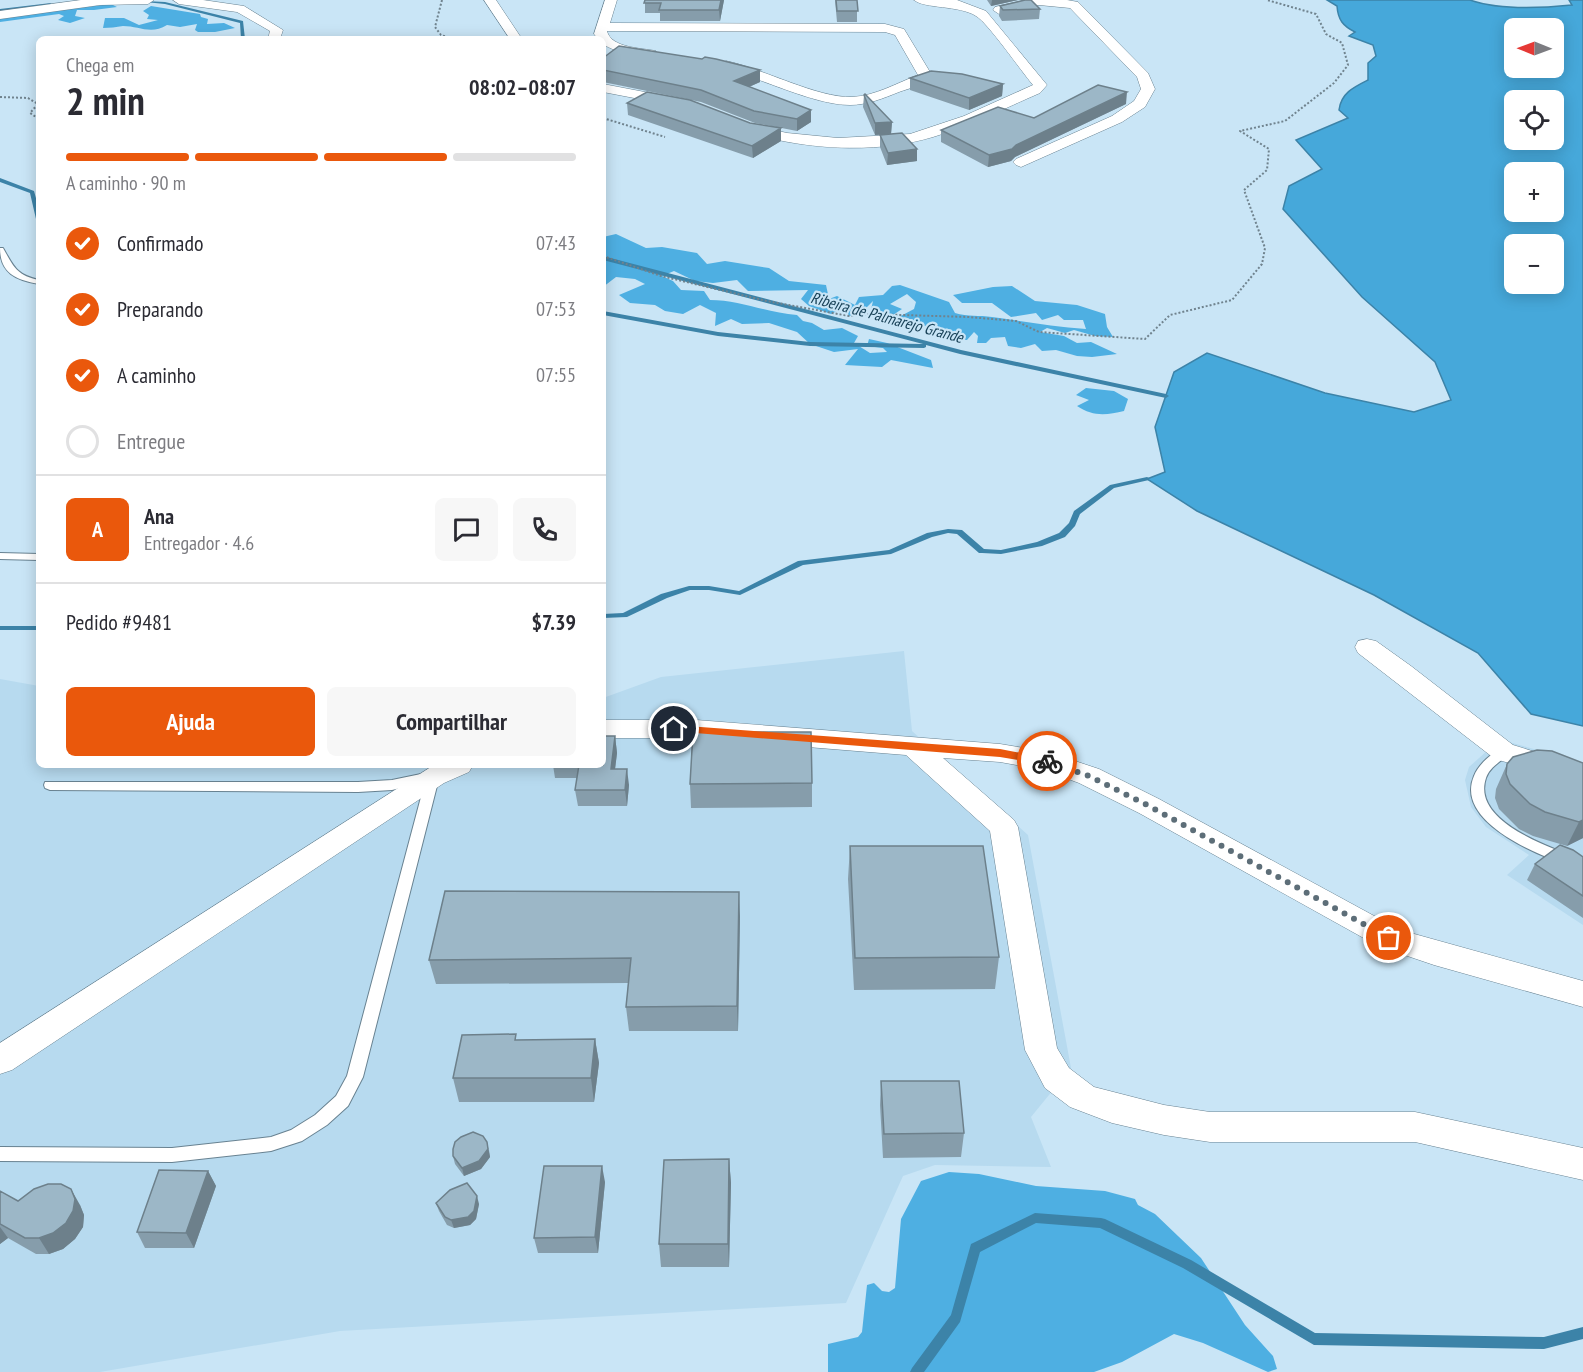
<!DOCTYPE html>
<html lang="pt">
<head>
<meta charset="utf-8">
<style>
	:root { --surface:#fff; --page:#f7f7f7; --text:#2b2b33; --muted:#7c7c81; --line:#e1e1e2; --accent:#ea580c }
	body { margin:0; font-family:"PT Sans Narrow",sans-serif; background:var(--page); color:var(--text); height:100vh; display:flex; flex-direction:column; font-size:22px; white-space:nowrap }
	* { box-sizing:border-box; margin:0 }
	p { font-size:20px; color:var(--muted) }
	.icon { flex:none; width:33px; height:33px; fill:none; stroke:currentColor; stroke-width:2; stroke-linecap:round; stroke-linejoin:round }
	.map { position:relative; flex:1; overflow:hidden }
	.sheet { position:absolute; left:36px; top:36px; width:570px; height:732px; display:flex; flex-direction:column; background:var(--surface); border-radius:9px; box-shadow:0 3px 15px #0003 }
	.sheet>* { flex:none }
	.needle { width:39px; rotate:271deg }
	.buttons { position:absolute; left:1504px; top:18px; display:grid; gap:12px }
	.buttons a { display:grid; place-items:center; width:60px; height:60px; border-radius:9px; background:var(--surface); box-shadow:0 3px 15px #0003; font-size:30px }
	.pin { position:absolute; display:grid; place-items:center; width:51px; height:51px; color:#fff; margin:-26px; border:3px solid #fff; border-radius:50%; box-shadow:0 2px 6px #0007 }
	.courier { position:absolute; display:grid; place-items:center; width:60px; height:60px; margin:-30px; border:4px solid #ea580c; border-radius:50%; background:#fff; color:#222; box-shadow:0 2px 8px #0007 }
	.summary em { font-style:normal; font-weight:700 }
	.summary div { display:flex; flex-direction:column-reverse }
	.summary { display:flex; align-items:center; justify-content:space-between; height:102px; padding:0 30px }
	h1 { font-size:39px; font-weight:700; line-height:45px }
	.bar { display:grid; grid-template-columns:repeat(4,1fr); gap:9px 6px; align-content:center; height:72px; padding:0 30px }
	.bar i { height:8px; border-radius:4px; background:var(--line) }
	.bar .active { background:var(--accent) }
	.bar p { grid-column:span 4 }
	.line { display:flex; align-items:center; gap:15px; padding:0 30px; border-top:2px solid var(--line) }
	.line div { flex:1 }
	.round { display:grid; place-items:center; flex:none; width:63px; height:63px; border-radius:9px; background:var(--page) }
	ol { padding:0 30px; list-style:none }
	li { display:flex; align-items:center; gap:18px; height:66px }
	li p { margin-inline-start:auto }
	li .icon { padding:6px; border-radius:50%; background:var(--accent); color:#fff; stroke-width:4 }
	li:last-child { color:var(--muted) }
	li i { width:33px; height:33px; border:3px solid var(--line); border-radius:50% }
	.cta { display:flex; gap:12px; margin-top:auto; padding:12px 30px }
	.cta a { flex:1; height:69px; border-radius:9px; background:var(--accent); color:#fff; font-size:24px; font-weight:700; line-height:69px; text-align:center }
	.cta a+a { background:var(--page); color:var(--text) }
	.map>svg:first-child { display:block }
</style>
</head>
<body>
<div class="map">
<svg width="1583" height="1372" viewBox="0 0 1583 1372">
	<rect width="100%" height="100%" fill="#c9e5f6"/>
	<!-- built -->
	<path fill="#b7daef" d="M904,651L912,731L1028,835L1071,1068L1031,1117L1051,1167L935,1165L903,1176L846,1303L340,1331L100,1372H0V679L39,686V765H603V698L661,677Z
		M1509,742L1562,757L1583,768V925L1507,875L1529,855L1486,827L1471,807L1465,780L1469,767L1488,750Z"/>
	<!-- forest -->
	<path fill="#4eafe2" d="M111,4L117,7L94,10H77L75,16L85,18L70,23L58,20L64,16L59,14L0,22V17Z
		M151,6L200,14L201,17L208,19L207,24L224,23L235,28L215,32H198L195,30L197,24L180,27L167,25C151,35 139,26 123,26C116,27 110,28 103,28L105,18H124L139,25L158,20L147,19L149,15L143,11Z
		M616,234L646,248L662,247L697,253L707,264L725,261L769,268L789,281L826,285L829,299L837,296L855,305L859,297L883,295L892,286L900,285L949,302L955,313C968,317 979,315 992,317C1023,321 1054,327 1086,329L1083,320H1064L1058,315L1042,320L1036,313L1011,317L992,303H962L953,295L993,287L1012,286L1035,301L1077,305L1105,314L1107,327L1113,337L1095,336L1074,330L1065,333L1047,328L1040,332L1064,336L1077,343L1091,342L1117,354L1092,357L1077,356L1056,350L1042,351L1035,344L1021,348L1008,346L1005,337L991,338L986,343H977L978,336L974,332L967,340L939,337L933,328L895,319L914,309L916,302L907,294L890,304L902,309L890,317L870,314L873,301L862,312L849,316L845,307L831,314L809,306L801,299L808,290L748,291L737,280L713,283L695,281L674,271L662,276L673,281L681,290L704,291L710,300C740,300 767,313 797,315L803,321L812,323L824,330L842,328L858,336L854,343L870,353L887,352L883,348L867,346L869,339L887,343L931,360L933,368L891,360L882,367L845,365L858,349L834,352L810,344L797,332L769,323L742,324L731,319L715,326L716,313L700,305L683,314L665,311L655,305L630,303L619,295L645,284L635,279L616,277L603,287V237Z
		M1086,388L1114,391L1128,399L1124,411C1107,415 1093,417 1077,406L1089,400L1076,395Z
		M949,1172L979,1174L1036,1186L1105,1191L1135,1199L1138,1205L1155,1214L1201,1258L1245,1325L1273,1356L1277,1369L1268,1372L1203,1343L1174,1334L1122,1362L1094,1372H828V1344L858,1337L862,1332L867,1285L874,1283L882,1291L889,1292L895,1288L901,1219L921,1181Z"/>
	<!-- water -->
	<path fill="#46a8da" stroke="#3c83a8" stroke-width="1.5" fill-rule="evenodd" d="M1327,0H1470C1498,10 1542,8 1572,5L1569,0H1583V726L1531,714L1478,653L1374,595L1197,511L1147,479L1165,472L1155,427L1174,372L1207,353L1325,393L1414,412L1451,400L1435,362L1362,297L1283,209L1289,186L1322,169L1296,140L1348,118L1339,110C1341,93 1354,87 1368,80V63L1376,56L1373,45L1349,36L1355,32C1343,26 1338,20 1337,6ZM1515,28H1554V68H1515ZM1515,100H1554V140H1515ZM1515,172H1554V212H1515ZM1515,244H1554V284H1515Z"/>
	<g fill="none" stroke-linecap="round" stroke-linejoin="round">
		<!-- stream -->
		<path fill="#3c83a8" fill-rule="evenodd" d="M125,0L165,2L243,21L245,39H241L240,23L165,4Z
			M51,3L50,5L0,11V9Z
			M0,178L34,191L39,209V221L36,219L30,193L0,182Z
			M603,256L961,350L1166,394L1169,396L1166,398L960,354L926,345V347L924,348L810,346L718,336L603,315V311L718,332L810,342L923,344L603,260Z
			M1147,477L1149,478V480L1114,488L1080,514L1075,526L1065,537L1042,546L1001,554L982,553H979L957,534L948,533L932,537L891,554L803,565L740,595L709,590H690L667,598L627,617L603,618V614L623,613L661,594L689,586H709L739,591L798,561L889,550L927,533L948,529L962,530L984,549L1001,550L1037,542L1059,533L1069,523L1074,511L1110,485Z
			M0,626H39V630H0Z
			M1035,1213L1101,1218L1105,1219L1191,1260L1315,1333L1544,1337L1583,1327V1339L1544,1349L1314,1345L1183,1268L1100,1228L1036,1223L980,1252L960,1322L924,1372H910L912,1368L951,1315L971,1244Z"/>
		<!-- service casing -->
		<g stroke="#688291" stroke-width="2">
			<path id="service" d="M0,248H3C14,267 16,275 39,280V284C16,280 0,273 0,248Z
				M0,553L39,554V560L0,559Z
				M1504,748L1510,752L1508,755C1501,761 1489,768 1486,778C1471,822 1552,848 1583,860V870C1549,860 1453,825 1474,776C1478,765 1493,751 1504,748Z
				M433,773L438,775L439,778L363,1077L348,1106L327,1125L302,1141L271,1151L172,1162L0,1161V1147L172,1148L271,1137L291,1130L315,1115L336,1096L347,1076L425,782L392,790L358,792L50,790L45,788L44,785L45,782H358L392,780L421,774L427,778Z"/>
		</g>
		<!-- minor casing -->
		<g stroke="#688291" stroke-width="1">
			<path id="minor" d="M81,0H154L148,4L100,5L0,19V11Z
				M173,0H203L244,6L283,30L280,39H268L270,31L237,12L179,4Z
				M484,0H496L522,39H510Z
				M605,0H617L610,23L885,24L904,29L933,77C925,85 910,88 899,92C884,98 867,105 850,105C813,105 760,77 721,68L719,65L726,61C764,69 817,98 852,97C875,96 897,83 918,75L895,35L885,32L607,31C611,48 641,48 656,51L657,54C647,64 618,52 606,46L603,43V39H598L594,34Z
				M914,0H957L986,11L1047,85L1040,93C1005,108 970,126 933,137C872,155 802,149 742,131L740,128L747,124L787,133L838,138L910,134L964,116L1033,85C1021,71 988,23 976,16C959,5 924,9 914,0Z
				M1027,0H1067L1078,2L1148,73L1155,89L1145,107L1122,122L1021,167L1016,165L1013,162L1016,159L1112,116L1134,101L1141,89L1137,77L1070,8L1039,5L999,14L993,10L995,7Z
				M603,84L676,98L683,102L676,106L603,92Z
				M1367,639L1376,641L1411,666L1513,745L1583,767V788L1552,775L1495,759L1358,653L1355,647L1358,641Z
				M603,720H696L1000,744L1048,752L1099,769L1159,799L1400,930L1583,981V1007L1434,965L1378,946L1139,813L1079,783L1044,770L1000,762L943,758L1014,820L1018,827L1057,1048L1069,1068L1094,1087L1164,1105L1210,1112H1415L1583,1148V1180L1415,1142H1210L1164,1135L1112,1123L1070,1107L1045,1088L1025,1050L990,831L906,755L696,738H603Z
				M434,765H473L469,772L444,783L12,1070L0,1074V1043Z"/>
		</g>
		<!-- path -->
		<path stroke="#70838e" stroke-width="2" stroke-dasharray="2 2" stroke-linecap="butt" d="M442,0L435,27L441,35L453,39
			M0,97L28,98L38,104L30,113L39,119
			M603,118L665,137
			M603,256L661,276L767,301L849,316L870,314L968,317L1016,321L1039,332L1145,339L1170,315L1232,300L1262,264L1265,248L1244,190L1267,170L1269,149L1240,131L1285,121L1334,83L1348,65L1342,43L1326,34L1316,14L1267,0"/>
		<!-- service -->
		<use href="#service" fill="#fff" fill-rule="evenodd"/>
		<!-- minor -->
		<use href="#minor" fill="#fff" fill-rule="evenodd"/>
	</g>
	<!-- wall -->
	<path fill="#869dab" d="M645,0H724L720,21H660V13H645Z
		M835,0H857V22H837Z
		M987,0H1018L991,6Z
		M1000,6L1040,9L1039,19L1002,21L999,16Z
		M603,58L760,82L749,87L811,110V122L797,131L755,123L701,102L603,82Z
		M910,78L1003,84L1002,96L969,110L910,90Z
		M864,95L892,122L891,134L875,135L863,107Z
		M627,103L781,128V141L753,158L628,115Z
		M1126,104L1015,157L1011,161L988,167L941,142V130L1034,118Z
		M880,135L917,149V161L887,165L880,147Z
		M615,736L617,753L615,769L629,785L627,806H578L575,790L577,778H555L553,765H603Z
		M1583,763V838L1567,846L1533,836L1519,829L1499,809L1495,798L1496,789L1507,764Z
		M812,783V807L691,808L690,784Z
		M850,846L999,957L995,989L854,990L848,879Z
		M1583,857V918L1527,880L1535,864Z
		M740,916L738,1031H629L626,1007L628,983L436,984L429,960Z
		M595,1039L599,1063L594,1102H459L453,1078L517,1040Z
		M881,1081L964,1133L961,1157L883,1158L880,1105Z
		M489,1150L490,1157L481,1169L464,1176L455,1164L453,1156Z
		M729,1159L731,1183L729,1267H661L659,1244Z
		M208,1171L216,1186L194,1248H145L137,1232Z
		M605,1182L598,1253H538L534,1238Z
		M0,1191L18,1201L80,1205L84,1215L83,1227L75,1239L63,1249L49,1254H36L8,1238L0,1244Z
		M436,1203L479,1204L476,1219L470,1225L454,1228L447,1225L439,1211Z"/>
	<!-- shaded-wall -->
	<path fill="#6d808b" d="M721,0H724L720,21L719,10Z
		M992,0H1018L991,6Z
		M760,70V82L735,93L734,81Z
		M1003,84L1002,96L969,110V98Z
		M1127,92L1126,104L1015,157L1011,161L988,167L989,155L1016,145Z
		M811,110V122L797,131V119Z
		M892,122L891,134L875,135V123Z
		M781,128V141L753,158L752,146Z
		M917,149V161L887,165L888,153Z
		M615,736L617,753L613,785L611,769Z
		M627,769L629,785L627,806L625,790Z
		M1583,820V838L1567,846L1579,822Z
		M739,892L740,916L738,1031L737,1006Z
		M595,1039L599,1063L594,1102L591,1078Z
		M487,1142L490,1157L481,1169L464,1176L462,1168Z
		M729,1159L731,1183L729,1267L728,1244Z
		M602,1166L605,1182L598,1253L595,1237Z
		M208,1171L216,1186L194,1248L186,1233Z
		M71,1189L80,1205L84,1215L83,1227L75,1239L63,1249L49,1254L39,1238Z
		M477,1196L479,1204L476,1219L470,1225L454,1228L451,1220Z
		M0,1227L8,1238L0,1244Z"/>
	<!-- building -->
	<path fill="#9cb7c7" stroke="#6d808b" stroke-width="1.5" d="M645,0H721L719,10H659L661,3H644Z
		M836,0H857L858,11H837Z
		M1025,0H1031L1040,9L1003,10L1000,6Z
		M619,46L702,59L705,57L716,59L760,70L734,81L811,110L797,119L754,111L701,90L603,70V58Z
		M931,71L962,74L1003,84L969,98L910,78Z
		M1098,85L1127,92L1016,145L1012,149L989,155L941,130L998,107L1034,118Z
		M647,92L690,100L750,123L781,128L752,146L627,103Z
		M865,94L892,122L875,123L864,95Z
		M902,133L917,149L888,153L880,135Z
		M693,732H811L812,783L690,784Z
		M603,736H615L611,769H627L625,790H575L579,765H603Z
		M1537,750L1552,751L1583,763V820L1579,822L1545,812L1530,804L1510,784L1506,774L1507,764L1513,757Z
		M1560,845L1573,850L1583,857V896L1535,864Z
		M850,846H983L999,957L855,958Z
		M445,891L739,892L737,1006L626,1007L631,958L429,960Z
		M516,1034L515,1040L595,1039L591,1078H453L462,1035Z
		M881,1081H959L964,1133L884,1134Z
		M473,1132L483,1136L487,1142L488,1149L479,1161L462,1168L453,1156V1149L455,1142L461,1137Z
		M729,1159L728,1244H659L664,1160Z
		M544,1166H602L595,1237L534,1238Z
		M159,1170L208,1171L186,1233L137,1232Z
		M467,1183L477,1196L474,1211L468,1217L451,1220L445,1217L436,1203L450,1190Z
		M48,1184H61L71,1189L75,1199L73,1211L66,1223L53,1233L39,1238H25L0,1224V1191L18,1201L34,1189Z"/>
	<!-- route -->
	<path fill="#ea580c" d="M674,725L1000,749L1047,758L1052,761L1047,765L1000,757L670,731L669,729Z"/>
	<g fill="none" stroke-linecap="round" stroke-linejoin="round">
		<!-- done -->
		<path stroke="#5d6e78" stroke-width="6" stroke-dasharray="0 10.8" d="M1047,761L1089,776L1149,806L1389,938"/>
	</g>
	<g text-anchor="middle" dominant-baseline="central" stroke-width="4.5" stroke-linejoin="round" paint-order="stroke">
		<!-- far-water labels -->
		<g font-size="16" font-style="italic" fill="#194258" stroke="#c9e5f6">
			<text transform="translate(887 317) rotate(15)">Ribeira de Palmarejo Grande</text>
		</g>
	</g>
</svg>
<div class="buttons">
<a><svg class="needle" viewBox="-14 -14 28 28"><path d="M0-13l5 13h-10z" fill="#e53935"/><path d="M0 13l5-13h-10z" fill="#7c7c81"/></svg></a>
<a><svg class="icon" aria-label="locate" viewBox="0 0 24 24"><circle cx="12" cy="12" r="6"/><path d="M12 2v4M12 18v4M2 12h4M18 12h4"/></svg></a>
<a>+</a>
<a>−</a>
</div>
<div class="pin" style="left:1389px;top:938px;background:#ea580c"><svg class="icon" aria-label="bag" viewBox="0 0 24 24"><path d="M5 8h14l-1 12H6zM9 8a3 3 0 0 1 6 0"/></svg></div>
<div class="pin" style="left:674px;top:729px;background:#1f2937"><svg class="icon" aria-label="home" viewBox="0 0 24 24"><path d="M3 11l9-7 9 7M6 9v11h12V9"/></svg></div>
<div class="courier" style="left:1047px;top:761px"><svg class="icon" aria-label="bike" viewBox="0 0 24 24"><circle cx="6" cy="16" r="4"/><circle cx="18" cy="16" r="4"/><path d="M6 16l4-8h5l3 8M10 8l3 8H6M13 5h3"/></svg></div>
<section class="sheet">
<div class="summary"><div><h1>2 min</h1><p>Chega em</p></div><em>08:02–08:07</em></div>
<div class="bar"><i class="active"></i><i class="active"></i><i class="active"></i><i></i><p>A caminho · 90 m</p></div>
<ol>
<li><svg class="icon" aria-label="check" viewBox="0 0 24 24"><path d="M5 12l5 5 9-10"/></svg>Confirmado<p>07:43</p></li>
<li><svg class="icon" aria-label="check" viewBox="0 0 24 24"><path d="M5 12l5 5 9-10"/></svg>Preparando<p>07:53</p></li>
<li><svg class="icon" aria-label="check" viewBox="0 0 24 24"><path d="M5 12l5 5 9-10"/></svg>A caminho<p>07:55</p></li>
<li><i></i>Entregue</li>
</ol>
<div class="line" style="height:108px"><b class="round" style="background:var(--accent);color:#fff">A</b><div><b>Ana</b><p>Entregador · 4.6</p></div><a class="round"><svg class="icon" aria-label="chat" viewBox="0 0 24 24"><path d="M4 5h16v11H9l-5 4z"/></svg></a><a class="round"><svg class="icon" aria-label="phone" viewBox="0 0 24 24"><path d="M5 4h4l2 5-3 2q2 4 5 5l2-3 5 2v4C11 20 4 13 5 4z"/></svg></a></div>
<div class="line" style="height:78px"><div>Pedido #9481</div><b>$7.39</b></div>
<div class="cta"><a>Ajuda</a><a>Compartilhar</a></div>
</section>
</div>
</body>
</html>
